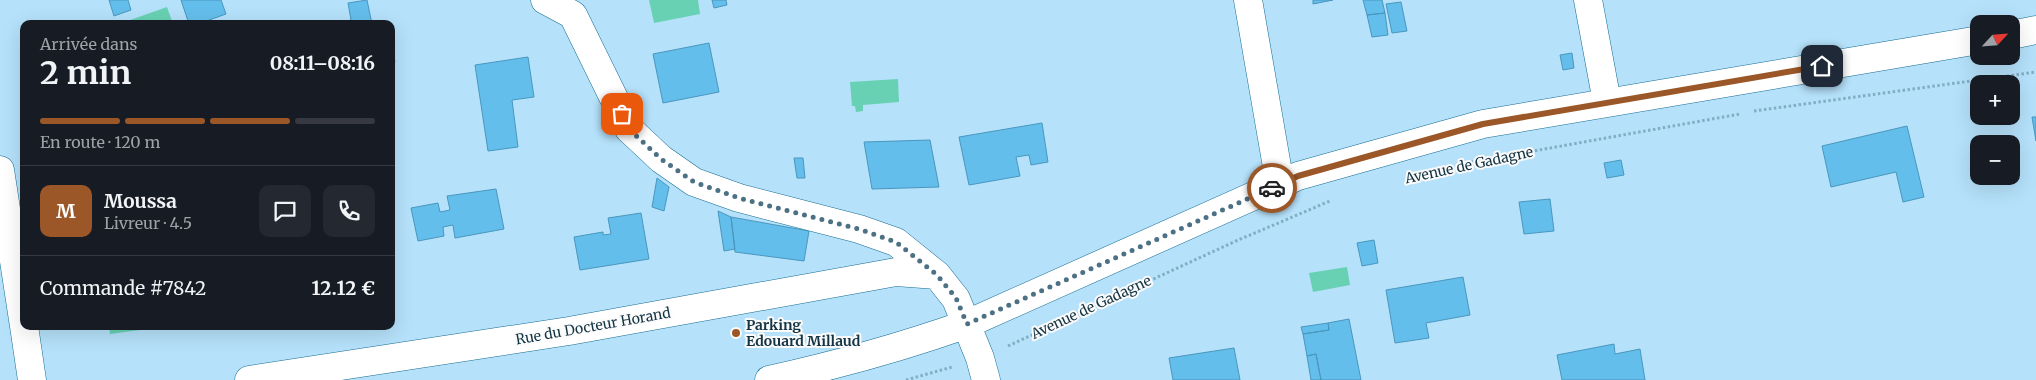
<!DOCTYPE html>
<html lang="fr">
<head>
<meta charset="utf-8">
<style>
	:root { --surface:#171b24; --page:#242831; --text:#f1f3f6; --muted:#9ea1a6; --line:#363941; --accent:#9b5728 }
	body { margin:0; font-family:Merriweather,serif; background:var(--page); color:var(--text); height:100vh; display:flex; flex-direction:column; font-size:19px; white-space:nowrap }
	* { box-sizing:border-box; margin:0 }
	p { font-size:16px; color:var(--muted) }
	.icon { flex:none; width:28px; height:28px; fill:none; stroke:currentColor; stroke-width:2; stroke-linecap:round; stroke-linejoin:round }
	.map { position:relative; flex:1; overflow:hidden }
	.panel { position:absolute; left:20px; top:20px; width:375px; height:310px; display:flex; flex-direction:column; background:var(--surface); border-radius:10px; box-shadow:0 5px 20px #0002 }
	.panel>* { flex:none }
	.needle { width:32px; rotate:64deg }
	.controls { position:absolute; left:1970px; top:15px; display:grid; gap:10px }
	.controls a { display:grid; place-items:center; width:50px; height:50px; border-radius:10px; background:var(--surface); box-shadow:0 5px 20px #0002; font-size:25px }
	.pin { position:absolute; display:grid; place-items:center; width:42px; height:42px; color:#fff; margin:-21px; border-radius:10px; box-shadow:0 2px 8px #0006 }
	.courier { position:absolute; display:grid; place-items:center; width:50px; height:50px; margin:-25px; border:4px solid #9b5728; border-radius:50%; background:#fff; color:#222; box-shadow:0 1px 6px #0007 }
	.summary em { font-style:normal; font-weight:700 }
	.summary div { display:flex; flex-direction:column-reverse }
	.summary { display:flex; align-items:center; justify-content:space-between; height:85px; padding:0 20px }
	h1 { font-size:32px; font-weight:700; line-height:38px }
	.bar { display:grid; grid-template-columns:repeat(4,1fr); gap:8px 5px; align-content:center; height:60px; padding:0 20px }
	.bar i { height:6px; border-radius:4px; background:var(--line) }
	.bar .selected { background:var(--accent) }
	.bar p { grid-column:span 4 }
	.line { display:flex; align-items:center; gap:12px; padding:0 20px; border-top:1px solid var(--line) }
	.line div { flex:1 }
	.round { display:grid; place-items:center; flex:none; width:52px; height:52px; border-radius:10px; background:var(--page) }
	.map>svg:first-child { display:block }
</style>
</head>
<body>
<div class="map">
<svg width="2036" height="380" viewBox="0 0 2036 380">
	<rect width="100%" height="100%" fill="#b5e1fa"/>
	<!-- water -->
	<path fill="#68d1b3" d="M649,0H698L700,14L654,23Z
		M167,7L173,24H119Z
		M898,79L899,102L863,105V111L856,112L855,106H852L850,82Z
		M1347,267L1350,285L1313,292L1309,273Z
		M109,326H148V329L110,334Z"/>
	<!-- building -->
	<path fill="#64beeb" stroke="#4997be" d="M109,0H128L131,10L114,16Z
		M181,0H221L226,14L198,24H189Z
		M367,0L372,24H334L351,20L348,3Z
		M712,0H726L727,5L714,8Z
		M1313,0H1333L1313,4Z
		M1363,0H1382L1385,13L1367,15Z
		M1401,2L1407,31L1392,33L1386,4Z
		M1385,13L1388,35L1372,37L1367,15Z
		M391,41L395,62H391Z
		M709,43L719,92L663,103L653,54Z
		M1572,53L1574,68L1563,70L1560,55Z
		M528,57L534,97L512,100L518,147L488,151L475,65Z
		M2032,117H2036V141Z
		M1042,123L1048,162L1031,165L1029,155L1016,157L1020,176L969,185L959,137Z
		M1907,126L1924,197L1903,202L1896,172L1831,187L1822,146Z
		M930,140L939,187L872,189L864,142Z
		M794,158H803L805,178H797Z
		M1621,160L1624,175L1607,178L1604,163Z
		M657,178L669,187L664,211L652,207Z
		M496,189L504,229L455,238L453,225L443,227L444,236L418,241L411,208L438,203L440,212L450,210L447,196Z
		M1550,199L1554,231L1524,234L1519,202Z
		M718,211L731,217L735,249L724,251Z
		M641,213L649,259L580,270L574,237L603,232V235L611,234L608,218Z
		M731,217L809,231L804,261L735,252Z
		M1374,240L1378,263L1362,266L1357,243Z
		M1463,277L1470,315L1426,323L1429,338L1395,343L1386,290Z
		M1349,319L1361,380H1321L1316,354L1307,356L1303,334L1329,330L1328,323Z
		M1328,323L1329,330L1303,334L1301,327Z
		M1614,344L1615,354L1640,349L1645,380H1562L1557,355Z
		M1234,348L1240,380H1173L1169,358Z
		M1316,354L1321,380H1311L1307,356Z"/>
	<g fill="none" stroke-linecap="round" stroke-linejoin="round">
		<!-- minor casing -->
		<g stroke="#176d92" stroke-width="29">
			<path id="minor" d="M545,0L573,15L629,129L661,159L694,182L739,198L859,229L896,242L937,275L956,299L980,358L986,380
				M1248,0L1280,184
				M1588,0L1607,102
				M0,170L24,326
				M24,326L32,380
				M249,380L569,331L896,272L937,275"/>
		</g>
		<!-- primary casing -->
		<g stroke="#176d92" stroke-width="29">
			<path id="primary" d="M2011,35L2036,30
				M769,380C837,365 902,347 967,324L1298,176L1483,124L1979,40"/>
		</g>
		<!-- path -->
		<path stroke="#84adc3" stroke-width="3" stroke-dasharray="2.5 2.5" stroke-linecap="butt" d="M1754,111L2036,72
			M1461,164L1740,114
			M1008,346L1236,241L1330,201
			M906,380L952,367"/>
		<!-- minor -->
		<use href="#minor" stroke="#fff" stroke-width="28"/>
		<!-- primary -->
		<use href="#primary" stroke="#fff" stroke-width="28"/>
	</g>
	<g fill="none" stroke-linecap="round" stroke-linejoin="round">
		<!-- done -->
		<path stroke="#4c7184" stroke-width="5" stroke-dasharray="0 9" d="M622,114L629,129L661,159L694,182L739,198L859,229L896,242L937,275L956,298L967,324L1272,188"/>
		<!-- route -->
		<path stroke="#9b5728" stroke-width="6" d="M1272,188L1298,176L1483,124L1822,66"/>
	</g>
	<!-- markers -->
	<circle fill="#9b5728" stroke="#fbfbfb" stroke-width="2" cx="736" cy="333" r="5"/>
	<g text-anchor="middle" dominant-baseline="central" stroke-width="4" stroke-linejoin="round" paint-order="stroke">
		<!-- street labels -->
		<g font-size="14" fill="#133444" stroke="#fbfbfb">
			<text transform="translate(1469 165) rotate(-12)">Avenue de Gadagne</text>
			<text transform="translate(1091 307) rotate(-25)">Avenue de Gadagne</text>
			<text transform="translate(593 326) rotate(-10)">Rue du Docteur Horand</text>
		</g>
		<!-- poi labels -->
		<g font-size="14" font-weight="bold" fill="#133444" stroke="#fbfbfb" text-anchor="start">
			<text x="746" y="325">Parking<tspan x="746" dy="16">Edouard Millaud</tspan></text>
		</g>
	</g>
</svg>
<div class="controls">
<a><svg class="needle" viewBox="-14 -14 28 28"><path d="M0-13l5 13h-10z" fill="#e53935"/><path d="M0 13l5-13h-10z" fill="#9ea1a6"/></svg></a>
<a>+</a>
<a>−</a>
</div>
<div class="pin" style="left:622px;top:114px;background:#ea580c"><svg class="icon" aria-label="bag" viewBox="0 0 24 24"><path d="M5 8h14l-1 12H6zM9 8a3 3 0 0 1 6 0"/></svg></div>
<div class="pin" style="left:1822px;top:66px;background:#1f2937"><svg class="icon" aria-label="home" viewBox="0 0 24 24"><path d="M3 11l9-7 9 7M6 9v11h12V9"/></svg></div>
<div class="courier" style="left:1272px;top:188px"><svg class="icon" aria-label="car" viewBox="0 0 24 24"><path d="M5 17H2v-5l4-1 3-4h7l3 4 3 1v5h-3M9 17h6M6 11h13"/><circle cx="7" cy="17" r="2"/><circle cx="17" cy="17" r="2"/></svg></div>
<section class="panel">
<div class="summary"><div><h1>2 min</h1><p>Arrivée dans</p></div><em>08:11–08:16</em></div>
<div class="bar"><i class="selected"></i><i class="selected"></i><i class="selected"></i><i></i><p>En route · 120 m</p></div>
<div class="line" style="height:90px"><b class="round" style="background:var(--accent);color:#fff">M</b><div><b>Moussa</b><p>Livreur · 4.5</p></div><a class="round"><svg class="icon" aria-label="chat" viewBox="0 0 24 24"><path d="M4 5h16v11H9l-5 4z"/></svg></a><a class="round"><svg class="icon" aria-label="phone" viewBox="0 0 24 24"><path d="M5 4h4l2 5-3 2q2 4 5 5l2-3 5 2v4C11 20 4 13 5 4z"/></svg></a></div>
<div class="line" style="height:65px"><div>Commande #7842</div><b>12.12 €</b></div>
</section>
</div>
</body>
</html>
